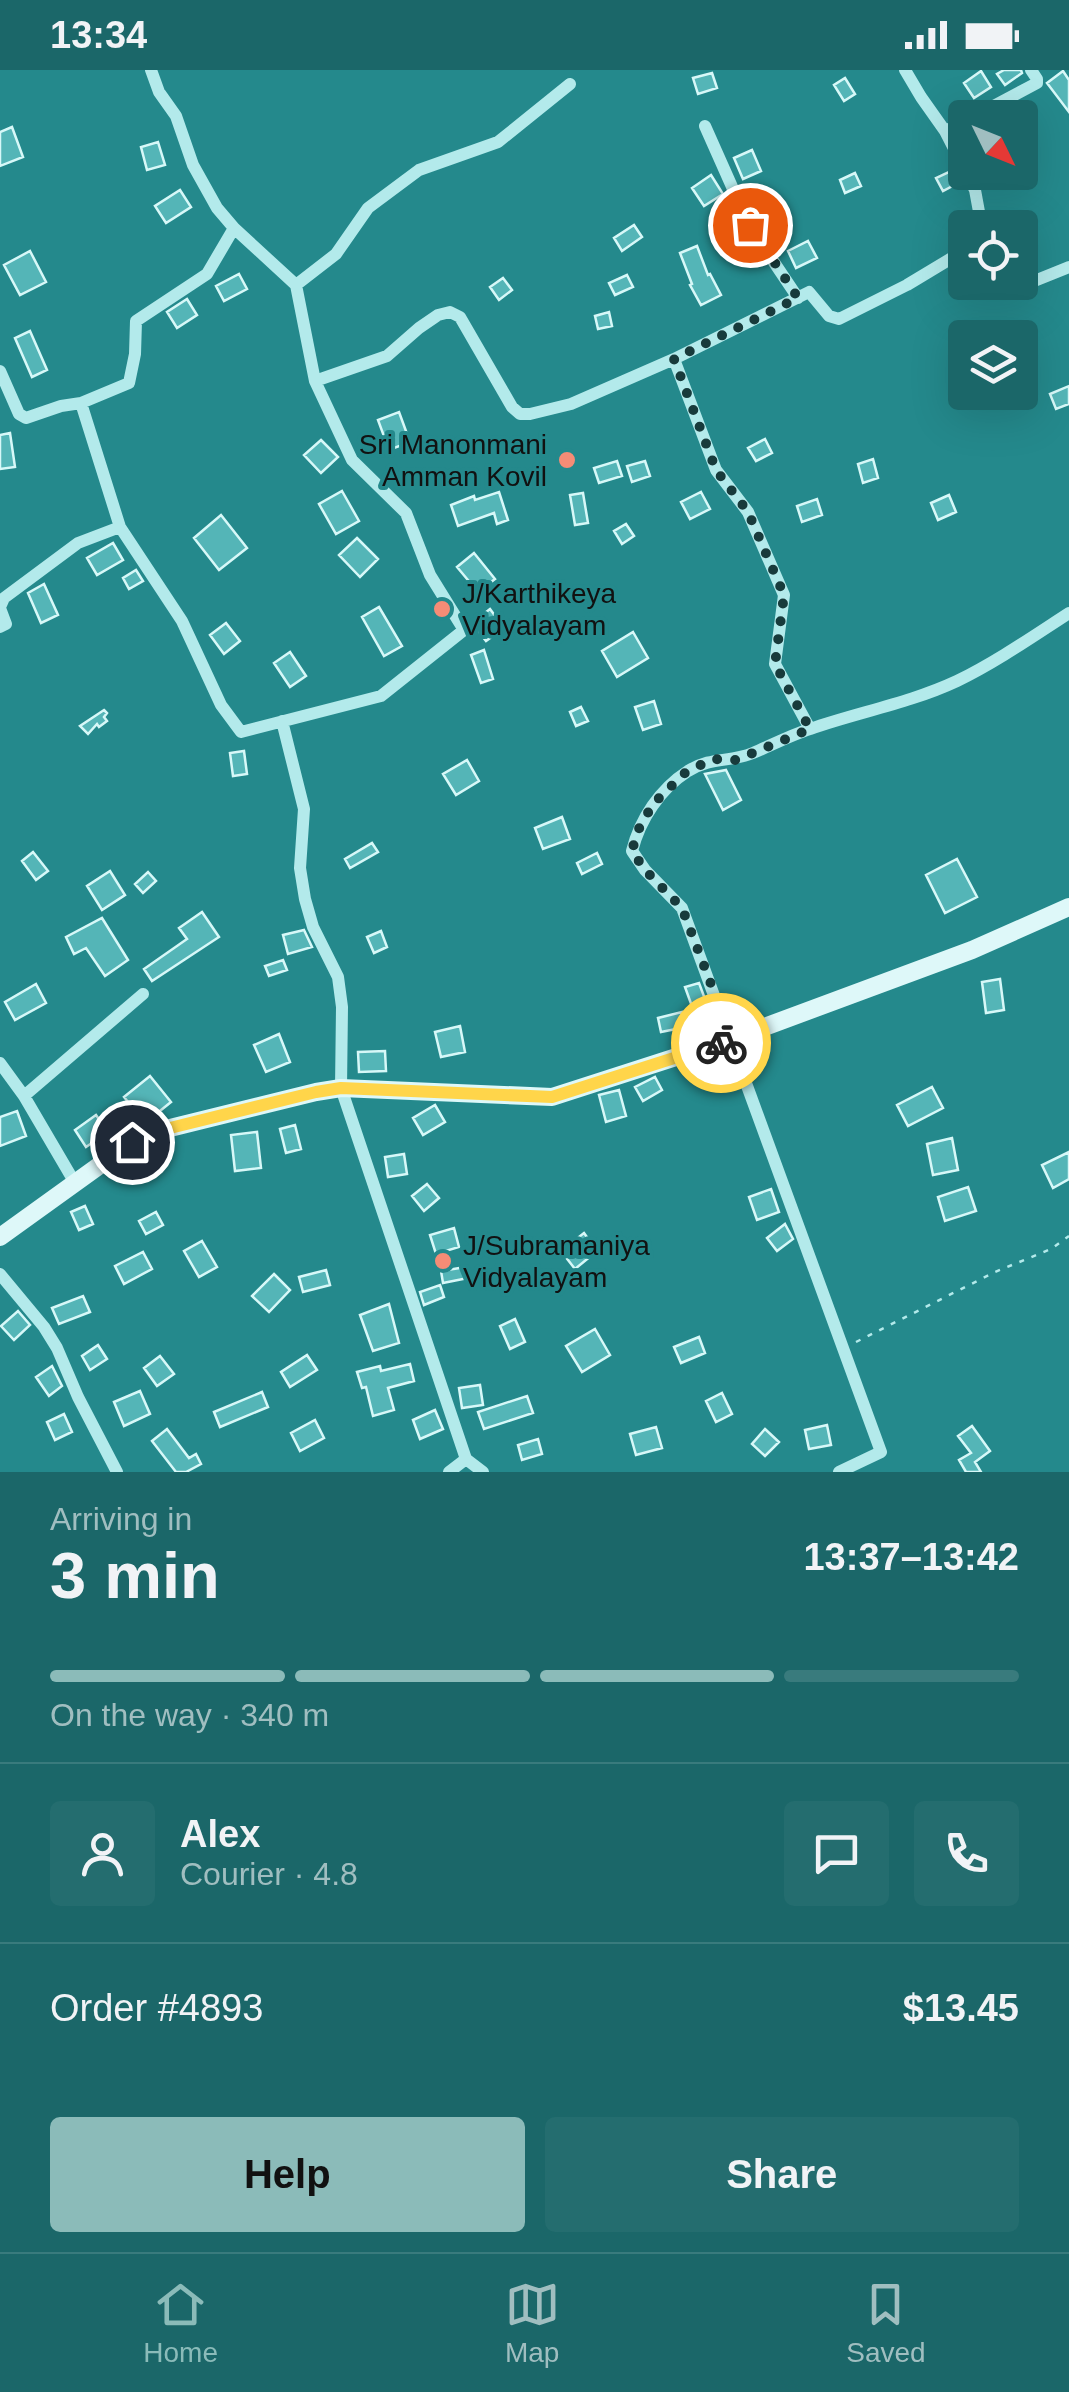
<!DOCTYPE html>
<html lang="en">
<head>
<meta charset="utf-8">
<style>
	:root { --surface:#1b6769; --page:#246d6f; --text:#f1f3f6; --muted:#a0bec0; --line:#397b7d; --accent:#8bbbb9 }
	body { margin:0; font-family:Arial,sans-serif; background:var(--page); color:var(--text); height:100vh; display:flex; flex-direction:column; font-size:38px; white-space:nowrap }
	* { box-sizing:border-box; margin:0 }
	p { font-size:32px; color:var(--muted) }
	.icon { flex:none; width:55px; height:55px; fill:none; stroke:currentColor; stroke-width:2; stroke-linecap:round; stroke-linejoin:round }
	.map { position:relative; height:1402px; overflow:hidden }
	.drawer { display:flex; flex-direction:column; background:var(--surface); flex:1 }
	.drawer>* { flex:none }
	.needle { width:65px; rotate:133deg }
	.tools { position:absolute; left:948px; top:30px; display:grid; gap:20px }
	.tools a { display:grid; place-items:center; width:90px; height:90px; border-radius:10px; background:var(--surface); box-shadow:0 10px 40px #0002; font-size:50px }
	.pin { position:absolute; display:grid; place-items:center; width:85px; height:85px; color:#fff; margin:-42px; border:5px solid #fff; border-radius:50%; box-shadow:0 2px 10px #0007 }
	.courier { position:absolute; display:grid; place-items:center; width:100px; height:100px; margin:-50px; border:8px solid #ffd54a; border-radius:50%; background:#fff; color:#222; box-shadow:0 2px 12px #0007 }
	.summary em { font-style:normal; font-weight:600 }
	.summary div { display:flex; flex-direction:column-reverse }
	.summary { display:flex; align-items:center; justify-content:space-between; height:170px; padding:0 50px }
	h1 { font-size:65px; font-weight:600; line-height:75px }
	.bar { display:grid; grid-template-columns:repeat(4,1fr); gap:15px 10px; align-content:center; height:120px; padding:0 50px }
	.bar i { height:12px; border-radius:8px; background:var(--line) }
	.bar .active { background:var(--accent) }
	.bar p { grid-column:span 4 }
	.line { display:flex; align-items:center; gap:25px; padding:0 50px; border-top:2px solid var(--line) }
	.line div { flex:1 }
	.round { display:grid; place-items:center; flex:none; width:105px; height:105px; border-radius:10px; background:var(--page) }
	.action { display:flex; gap:20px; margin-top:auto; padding:20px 50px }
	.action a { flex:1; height:115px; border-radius:10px; background:var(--accent); color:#111; font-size:40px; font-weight:600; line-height:115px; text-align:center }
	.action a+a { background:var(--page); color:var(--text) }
	.status { display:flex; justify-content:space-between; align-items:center; height:70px; padding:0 50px; background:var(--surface); direction:ltr }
	.status svg { height:28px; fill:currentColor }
	.menu { display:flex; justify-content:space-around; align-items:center; height:140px; border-top:2px solid var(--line); background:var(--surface); font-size:28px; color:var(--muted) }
	.menu a { display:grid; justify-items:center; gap:5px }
	.menu .active { color:var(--accent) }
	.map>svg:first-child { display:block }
</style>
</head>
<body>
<div class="status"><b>13:34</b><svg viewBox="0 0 49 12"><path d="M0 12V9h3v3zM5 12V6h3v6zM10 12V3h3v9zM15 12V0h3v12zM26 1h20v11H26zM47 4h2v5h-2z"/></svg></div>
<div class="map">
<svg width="1069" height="1402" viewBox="0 0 1069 1402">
	<rect width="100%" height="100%" fill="#24898c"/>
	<!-- building -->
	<path fill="#54b5b7" stroke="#d7f8f8" stroke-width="2.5" d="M1004,0H1021L1022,3L1005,15L997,4Z
		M981,1L991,17L974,28L964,13Z
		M1063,1L1069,10V42L1047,13Z
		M712,3L717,18L698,24L693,8Z
		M845,8L855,24L844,31L834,15Z
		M12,57L23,87L0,96V62Z
		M158,72L165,95L147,100L141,77Z
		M752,80L761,101L743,109L734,88Z
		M953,100L960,112L943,121L936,108Z
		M855,103L861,116L845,123L840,110Z
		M711,105L723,124L704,136L692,118Z
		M180,120L191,137L166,153L155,136Z
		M777,130L782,151L768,154L763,134Z
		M634,155L642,167L622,181L614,168Z
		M808,171L817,188L796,198L788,181Z
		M697,176L708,205L710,204L721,225L701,235L690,215L692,214L680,183Z
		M30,181L46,212L20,225L4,195Z
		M239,204L247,219L224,231L216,216Z
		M627,205L633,217L615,225L609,213Z
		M503,208L512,220L499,230L490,217Z
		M187,229L197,245L177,258L167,242Z
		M609,242L612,256L598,259L595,246Z
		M30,261L47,300L32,307L15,268Z
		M1069,316V334L1056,339L1050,324Z
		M399,342L410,372L389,380L378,350Z
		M10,363L15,397L0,399V365Z
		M765,369L772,383L756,391L748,378Z
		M321,370L338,387L321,403L304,385Z
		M873,389L878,408L863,413L858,394Z
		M617,391L622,406L599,413L594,398Z
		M645,391L650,406L632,412L627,396Z
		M342,421L359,451L336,464L319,434Z
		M499,422L508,450L497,454L494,443L458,456L451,435L474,426L475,430Z
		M701,422L710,439L690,449L681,432Z
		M583,423L588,453L575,455L570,425Z
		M949,425L956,442L938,450L931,433Z
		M817,429L822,445L802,452L797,436Z
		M221,445L247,478L219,500L194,468Z
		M626,454L634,466L622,474L614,461Z
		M357,468L378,489L360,507L339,485Z
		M113,473L123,490L97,505L87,488Z
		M474,483L495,509L478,522L457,497Z
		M136,500L143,511L129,519L123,508Z
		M44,514L58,545L41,553L28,523Z
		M379,537L402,576L384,586L362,547Z
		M490,539L504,558L486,571L472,553Z
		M226,553L240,571L224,584L210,565Z
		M633,562L648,588L617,607L602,581Z
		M484,580L493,609L481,613L471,585Z
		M290,582L306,606L290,617L274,593Z
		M654,631L661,654L643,660L635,637Z
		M581,637L588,651L576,656L570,642Z
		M104,640L107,643L104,647L107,651L99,657L97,654L88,664L80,656Z
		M244,681L247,704L233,706L230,683Z
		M467,690L479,711L456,725L443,704Z
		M726,700L741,730L723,740L705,704Z
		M562,747L570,769L543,779L535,758Z
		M372,773L378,782L350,798L345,789Z
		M33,782L48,801L36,810L22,791Z
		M597,783L602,794L582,804L577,793Z
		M957,789L977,827L945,843L926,805Z
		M110,801L125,825L102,840L87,816Z
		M148,802L156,811L143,823L135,814Z
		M202,842L219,867L152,911L144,899L187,869L179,858Z
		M102,848L128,890L105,906L86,878L74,884L66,867Z
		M304,860L312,877L288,884L283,865Z
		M381,861L387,877L374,883L367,867Z
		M283,890L287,900L269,906L265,896Z
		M1000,909L1004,940L986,943L982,912Z
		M699,913L708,937L694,942L685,917Z
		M36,914L46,933L15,950L5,932Z
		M682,942L686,957L661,962L658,948Z
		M460,956L465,982L441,987L435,962Z
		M279,964L290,992L266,1002L254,975Z
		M385,981L386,1001L359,1002L358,982Z
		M150,1006L171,1032L145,1053L124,1027Z
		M655,1007L662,1020L643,1031L635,1017Z
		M932,1017L943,1038L908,1056L897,1035Z
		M619,1020L626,1046L606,1052L599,1025Z
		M435,1035L445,1052L423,1065L413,1048Z
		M17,1041L26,1066L0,1076V1047Z
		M96,1045L108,1062L86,1077L75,1060Z
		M295,1055L301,1079L286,1083L280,1059Z
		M257,1062L261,1098L235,1101L231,1065Z
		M952,1068L958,1100L933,1105L927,1074Z
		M1069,1082V1109L1053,1118L1042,1095Z
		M404,1084L407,1104L388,1107L385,1087Z
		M427,1114L439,1128L424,1141L412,1126Z
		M968,1117L976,1141L945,1151L938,1127Z
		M771,1119L779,1142L757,1150L749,1127Z
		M85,1136L93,1154L79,1160L71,1142Z
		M156,1142L163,1155L146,1164L139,1151Z
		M785,1154L793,1169L777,1181L767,1168Z
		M454,1158L459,1177L436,1184L430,1165Z
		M584,1163L597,1181L575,1199L561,1181Z
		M202,1171L217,1197L199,1207L184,1181Z
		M143,1182L152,1199L124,1214L115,1196Z
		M466,1197L468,1208L443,1213L441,1201Z
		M326,1200L330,1215L303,1222L299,1207Z
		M274,1204L290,1220L269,1242L252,1226Z
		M440,1215L444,1227L424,1235L420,1222Z
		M83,1226L90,1242L59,1254L52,1238Z
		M389,1234L399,1273L373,1281L360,1245Z
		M18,1241L30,1255L14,1270L1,1256Z
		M515,1249L525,1272L510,1279L500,1256Z
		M595,1259L610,1285L582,1302L566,1276Z
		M699,1267L705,1283L681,1293L674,1277Z
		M98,1275L107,1289L90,1300L82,1286Z
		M307,1285L317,1300L290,1317L281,1302Z
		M160,1286L174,1304L157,1316L144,1298Z
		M410,1294L414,1311L388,1318L394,1340L373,1346L366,1317L362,1318L357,1302L380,1296L381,1301Z
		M52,1296L62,1316L49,1326L36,1307Z
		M480,1315L483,1335L462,1338L459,1318Z
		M140,1321L150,1344L124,1356L114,1332Z
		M262,1322L268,1337L220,1357L214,1342Z
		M722,1323L732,1344L716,1352L706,1331Z
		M527,1326L533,1343L484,1359L478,1342Z
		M435,1340L443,1359L420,1369L413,1350Z
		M64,1344L72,1362L55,1370L47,1352Z
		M315,1350L324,1368L300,1381L291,1363Z
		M827,1355L831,1375L809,1379L805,1360Z
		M972,1356L990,1381L975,1392L981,1402H966L959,1390L971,1383L958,1366Z
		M656,1357L662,1378L636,1385L630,1364Z
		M167,1359L189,1388L196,1384L201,1394L186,1402H176L152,1371Z
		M765,1359L779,1372L765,1386L752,1374Z
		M538,1369L542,1384L522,1390L518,1375Z"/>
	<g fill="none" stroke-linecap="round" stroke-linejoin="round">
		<!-- path -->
		<path stroke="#b3eaeb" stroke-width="2.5" stroke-dasharray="5 8" stroke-linecap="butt" d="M856,1272L995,1202L1051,1179L1069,1166"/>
		<!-- street -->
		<path stroke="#b3eaeb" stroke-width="12" d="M905,0L921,27L945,61
			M971,48L1037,13V9L1031,0
			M965,51L945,61L965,100
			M705,56L749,155L798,228
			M966,102L975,120L982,158
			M1008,212L1012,220L1069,197
			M296,215L336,184L368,138L419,100L498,72L570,14
			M674,289L716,400L748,442L784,525L775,594L810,659
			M0,301L19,344L26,348L61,336L81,333L120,457
			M315,311L387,286L419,258L438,245L450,242L460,247L512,337L520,344H530L571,334L674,289L809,222L829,246L839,249L907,215L965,180
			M81,333L129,313L135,284L136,251L207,204L234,158
			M0,537L4,528L78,473L120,457L182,551L221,635L241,662L381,626L464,560L430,505L406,443L352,390L315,311L296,215L234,158L217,138L193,95L176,46L159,22L151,0
			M0,538L6,554L0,557
			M282,651L304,739L300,798L305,829L313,857L338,907L342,937L341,1018L466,1389L449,1402
			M0,993L24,1026L75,1113
			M24,1026L143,924
			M0,1204L44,1257L57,1278L78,1327L117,1402
			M466,1389L483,1402
			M839,1402L881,1382L682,838L645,800L632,781C640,749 660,719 688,701C713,686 728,693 753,683C772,675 791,665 810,659C859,642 910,633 957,611C996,592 1032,567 1069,543"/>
		<!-- secondary -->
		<path stroke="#def8f9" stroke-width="18" d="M0,1167L132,1072L166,1059L316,1022L341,1018L552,1027L732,969L972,880L1069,837"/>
	</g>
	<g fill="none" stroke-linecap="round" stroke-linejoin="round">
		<!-- done -->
		<path stroke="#183b3c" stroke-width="10" stroke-dasharray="0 18" d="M721,973L732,969L682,838L645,800L632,781L637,762L653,734L685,703L712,689L736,690L810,659L775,594L784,525L748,442L716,400L674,289L798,228L750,155"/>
		<!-- route -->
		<path stroke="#ffd54a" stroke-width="12" d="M132,1072L166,1059L316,1022L341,1018L552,1027L721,973"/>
	</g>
	<!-- markers -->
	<g fill="#f58c76" stroke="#24898c" stroke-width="4">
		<circle cx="567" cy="390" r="10"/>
		<circle cx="442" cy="539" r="10"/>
		<circle cx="443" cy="1191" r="10"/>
	</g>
	<g text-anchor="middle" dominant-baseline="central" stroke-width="8" stroke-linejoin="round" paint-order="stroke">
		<!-- poi labels -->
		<g font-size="28" fill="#111" stroke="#24898c" text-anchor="start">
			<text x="547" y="374" text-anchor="end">Sri Manonmani<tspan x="547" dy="32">Amman Kovil</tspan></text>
			<text x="462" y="523">J/Karthikeya<tspan x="462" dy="32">Vidyalayam</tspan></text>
			<text x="463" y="1175">J/Subramaniya<tspan x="463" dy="32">Vidyalayam</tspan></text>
		</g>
	</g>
</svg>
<div class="tools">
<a><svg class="needle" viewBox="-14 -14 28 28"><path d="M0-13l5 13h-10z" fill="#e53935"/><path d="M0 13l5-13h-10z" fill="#a0bec0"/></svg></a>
<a><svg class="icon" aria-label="locate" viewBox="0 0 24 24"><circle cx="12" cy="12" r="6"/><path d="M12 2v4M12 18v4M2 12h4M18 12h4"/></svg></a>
<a><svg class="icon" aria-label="layers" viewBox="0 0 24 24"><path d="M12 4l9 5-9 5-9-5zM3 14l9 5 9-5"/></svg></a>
</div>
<div class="pin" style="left:750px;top:155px;background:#ea580c"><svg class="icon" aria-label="bag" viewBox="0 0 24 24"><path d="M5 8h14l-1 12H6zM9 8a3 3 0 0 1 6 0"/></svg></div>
<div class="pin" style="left:132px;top:1072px;background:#1f2937"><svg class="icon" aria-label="home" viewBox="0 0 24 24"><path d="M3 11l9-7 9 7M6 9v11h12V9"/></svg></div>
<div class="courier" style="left:721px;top:973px"><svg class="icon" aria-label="bike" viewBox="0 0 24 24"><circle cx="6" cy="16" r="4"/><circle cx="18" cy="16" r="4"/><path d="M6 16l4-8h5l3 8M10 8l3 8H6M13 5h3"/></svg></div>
</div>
<section class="drawer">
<div class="summary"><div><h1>3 min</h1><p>Arriving in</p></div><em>13:37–13:42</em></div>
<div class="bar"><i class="active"></i><i class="active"></i><i class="active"></i><i></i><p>On the way · 340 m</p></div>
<div class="line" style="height:180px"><a class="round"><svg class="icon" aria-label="person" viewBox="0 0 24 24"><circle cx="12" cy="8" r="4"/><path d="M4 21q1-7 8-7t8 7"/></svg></a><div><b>Alex</b><p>Courier · 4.8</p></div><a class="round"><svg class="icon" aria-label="chat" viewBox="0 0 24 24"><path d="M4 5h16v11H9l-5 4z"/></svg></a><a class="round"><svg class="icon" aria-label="phone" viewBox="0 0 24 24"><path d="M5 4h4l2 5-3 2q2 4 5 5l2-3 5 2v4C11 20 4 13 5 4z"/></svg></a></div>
<div class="line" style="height:130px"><div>Order #4893</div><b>$13.45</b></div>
<div class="action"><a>Help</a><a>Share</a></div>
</section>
<nav class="menu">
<a class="active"><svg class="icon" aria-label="home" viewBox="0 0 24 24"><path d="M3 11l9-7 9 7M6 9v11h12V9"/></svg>Home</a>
<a><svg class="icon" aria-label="map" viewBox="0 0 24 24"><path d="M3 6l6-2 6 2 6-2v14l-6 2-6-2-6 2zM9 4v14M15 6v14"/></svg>Map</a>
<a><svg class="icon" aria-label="saved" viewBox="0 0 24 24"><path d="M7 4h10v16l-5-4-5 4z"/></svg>Saved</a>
</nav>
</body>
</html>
